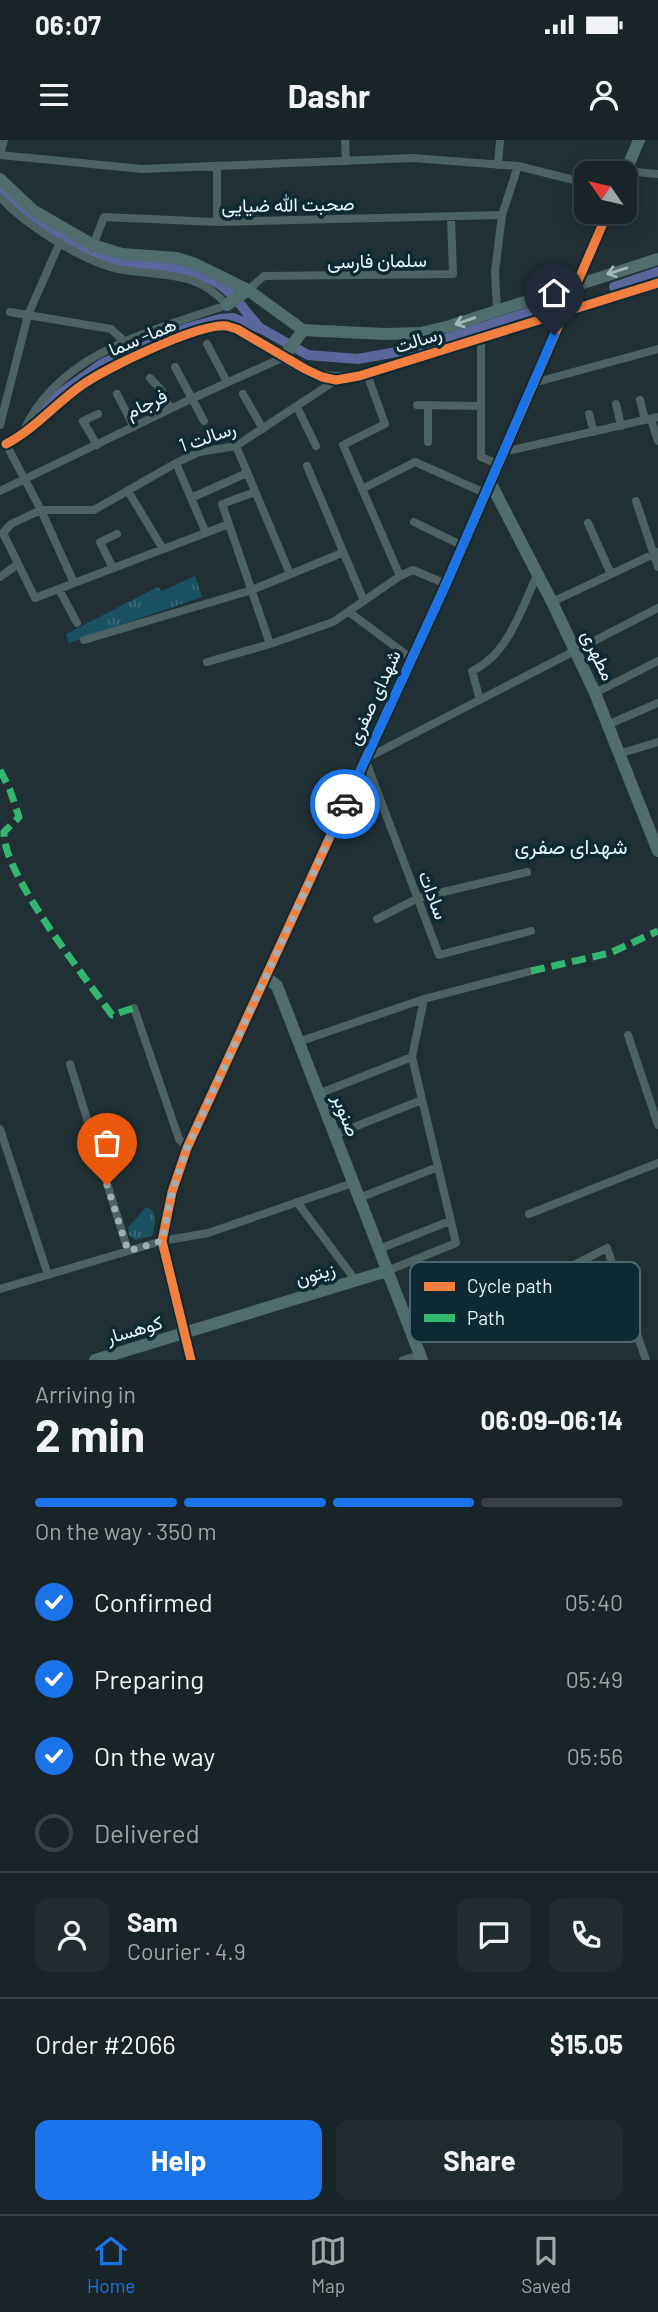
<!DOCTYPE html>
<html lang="en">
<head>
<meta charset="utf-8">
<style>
	:root { --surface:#182428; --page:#212c30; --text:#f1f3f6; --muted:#9fa4a8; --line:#364145; --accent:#1a73e8 }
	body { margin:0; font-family:Barlow,Vazirmatn,sans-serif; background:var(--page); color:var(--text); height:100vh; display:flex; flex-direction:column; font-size:26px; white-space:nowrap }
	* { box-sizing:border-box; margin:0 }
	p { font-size:23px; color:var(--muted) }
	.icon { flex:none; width:38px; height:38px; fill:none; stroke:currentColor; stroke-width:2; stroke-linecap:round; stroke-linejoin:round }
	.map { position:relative; height:1220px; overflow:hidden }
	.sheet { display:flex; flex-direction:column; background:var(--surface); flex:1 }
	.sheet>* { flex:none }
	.needle { width:46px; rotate:304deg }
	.tools { position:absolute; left:574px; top:21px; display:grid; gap:14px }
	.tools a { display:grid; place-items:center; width:63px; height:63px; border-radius:14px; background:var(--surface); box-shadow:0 4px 18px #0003,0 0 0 2px var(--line); font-size:35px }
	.pin { position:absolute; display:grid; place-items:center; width:60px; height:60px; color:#fff; margin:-72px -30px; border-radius:50% 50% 50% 0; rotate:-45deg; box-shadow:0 0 7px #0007 }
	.pin .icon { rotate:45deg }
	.courier { position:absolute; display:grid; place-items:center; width:70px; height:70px; margin:-35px; border:5px solid #1a73e8; border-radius:50%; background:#fff; color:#222; box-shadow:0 2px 9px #0007 }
	.head em { font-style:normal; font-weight:700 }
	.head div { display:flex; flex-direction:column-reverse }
	.head { display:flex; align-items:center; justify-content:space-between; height:119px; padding:0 35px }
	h1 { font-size:46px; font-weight:700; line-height:52px }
	.bar { display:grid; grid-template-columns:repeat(4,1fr); gap:10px 7px; align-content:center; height:84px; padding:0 35px }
	.bar i { height:9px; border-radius:5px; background:var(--line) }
	.bar .selected { background:var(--accent) }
	.bar p { grid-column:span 4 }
	.line { display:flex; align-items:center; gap:18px; padding:0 35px; border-top:2px solid var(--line) }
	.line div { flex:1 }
	.round { display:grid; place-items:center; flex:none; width:74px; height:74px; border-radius:14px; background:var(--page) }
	ol { padding:0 35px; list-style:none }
	li { display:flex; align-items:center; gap:21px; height:77px }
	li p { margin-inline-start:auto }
	li .icon { padding:7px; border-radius:50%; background:var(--accent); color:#fff; stroke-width:4 }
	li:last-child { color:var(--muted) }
	li i { width:38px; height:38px; border:4px solid var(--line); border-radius:50% }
	.button { display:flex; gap:14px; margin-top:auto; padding:14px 35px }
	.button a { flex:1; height:80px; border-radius:14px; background:var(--accent); color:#fff; font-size:28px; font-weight:700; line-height:80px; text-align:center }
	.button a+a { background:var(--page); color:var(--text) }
	.status { display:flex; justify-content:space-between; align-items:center; height:49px; padding:0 35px; background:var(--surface); direction:ltr }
	.status svg { height:19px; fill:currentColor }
	header { display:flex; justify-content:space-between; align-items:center; height:91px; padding:0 35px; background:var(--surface); font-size:32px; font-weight:700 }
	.dock { display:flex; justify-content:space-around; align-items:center; height:98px; border-top:2px solid var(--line); background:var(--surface); font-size:19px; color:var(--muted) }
	.dock a { display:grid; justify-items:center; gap:4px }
	.dock .selected { color:var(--accent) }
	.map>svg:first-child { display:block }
</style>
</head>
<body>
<div class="status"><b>06:07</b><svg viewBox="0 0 49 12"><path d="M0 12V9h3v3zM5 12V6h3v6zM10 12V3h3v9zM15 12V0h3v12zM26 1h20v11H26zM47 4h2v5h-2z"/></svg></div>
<header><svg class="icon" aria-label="menu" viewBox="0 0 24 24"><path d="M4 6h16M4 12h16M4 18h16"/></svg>Dashr<svg class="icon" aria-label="person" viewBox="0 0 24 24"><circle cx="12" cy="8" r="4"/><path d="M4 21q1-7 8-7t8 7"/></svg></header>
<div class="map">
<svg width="658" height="1220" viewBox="0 0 658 1220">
	<defs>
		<pattern id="grass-tufts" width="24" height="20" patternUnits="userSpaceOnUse" patternTransform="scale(1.75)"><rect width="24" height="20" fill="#1b5262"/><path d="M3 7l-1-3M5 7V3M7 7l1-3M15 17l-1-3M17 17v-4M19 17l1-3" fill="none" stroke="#3c6c79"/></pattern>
	</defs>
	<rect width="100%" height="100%" fill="#203035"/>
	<!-- grass -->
	<path fill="url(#grass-tufts)" d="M195,436L202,457L69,503L66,494L158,447L162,451Z
		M146,1067C159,1072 155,1085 152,1096L135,1100L129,1095L128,1088Z"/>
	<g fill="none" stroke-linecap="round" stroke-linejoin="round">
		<!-- canal -->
		<path stroke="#5b679c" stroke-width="10" d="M0,47C27,80 82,117 126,123C157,127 191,127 219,144C235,154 246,173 259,187
			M614,147L658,132
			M35,278L54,258L103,223L187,188L220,179L233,178L262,189L308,215L358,219L413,209L540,169"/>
		<!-- street -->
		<path stroke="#4c6263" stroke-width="8" d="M345,0L346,21
			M0,14L4,0
			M0,15L142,29L413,18L518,26L586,43
			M498,25L500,0
			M626,31L658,34
			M0,57C24,84 82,121 118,129C159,137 196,129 227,165C152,191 60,212 24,290
			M217,82V28
			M92,108L104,77L217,82L502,75
			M248,150L264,136L453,134L451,77
			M497,170L495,132L502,75L518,26
			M10,172L111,189L124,201
			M481,196V317L498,324
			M207,204L227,242
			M175,227L204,281
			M367,234L385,284L343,305L400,436
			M150,238L162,251L170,269
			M533,243L658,209
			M117,254L134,287
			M243,254L263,289
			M640,260L645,280
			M616,264L621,286
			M417,265L481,266
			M428,265V302
			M297,267L316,306
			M589,274L594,292
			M651,279L658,301
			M0,285L28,175L60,102
			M6,304C35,289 56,263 82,245C111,225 142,213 175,200C189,195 211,184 227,186C246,189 267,207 284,217
			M6,304L41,370L74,443
			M97,305L83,281L98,274
			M236,306L290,434
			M503,312L658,277
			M176,323L206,393
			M307,326L364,461
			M362,349L415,322L485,353
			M0,351L191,259L284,217
			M128,351L163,409
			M255,352L222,364L270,504
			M191,358L247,333
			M636,361L658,427
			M414,382L463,406
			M588,383L611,434
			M229,384L35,458L3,393L11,384L41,370H94L176,323L199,312L236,306L336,240
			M113,428L100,402L117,394
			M0,437L18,424
			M59,449L77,483
			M552,462L658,412
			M349,472L412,519
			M84,500L252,450L342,413
			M207,522L270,504L333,482L400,436L413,430L446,444
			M595,553L658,521
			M480,560L472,531C509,514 522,467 538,433
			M607,585L658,563
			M618,614L658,602
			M377,779L418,758L527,732
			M531,791L439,815L365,619L658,468
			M134,868L179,999L187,1008
			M628,895L658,985
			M298,902L424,859L531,831
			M70,924L128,1111
			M318,954L412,917
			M0,989L48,1135
			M334,995L422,960
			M359,1058L438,1027
			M297,1062L356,1141
			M529,1074L658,1023
			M379,1109L450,1081
			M387,1131L456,1103L412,917L424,859
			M0,1149L162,1101L208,1093L353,1043
			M523,1151L607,1108L646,1220
			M184,1194L191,1220
			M403,1220L420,1215"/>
		<!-- secondary -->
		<path stroke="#506c6d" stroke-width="12" d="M625,33L639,0
			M0,39L34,71L93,105L122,114L177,118L195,124L248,150L303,190L384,194L421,193L450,186L658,119
			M227,165L248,150
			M303,190L284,217C314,235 323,242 359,236L658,143
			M490,342L552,462L595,553L658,711
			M266,837L277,846L422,1220
			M184,1194L162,1101L172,1052L187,1008L446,444L608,72
			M95,1220L387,1131"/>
		<!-- quiet -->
		<path stroke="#33b770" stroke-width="7" stroke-dasharray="14 7" stroke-linecap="butt" d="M0,630L10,650L19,677L4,692C2,733 85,837 112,875L134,868
			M531,831L610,813L658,791"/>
		<!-- cycleway casing -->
		<g stroke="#0d2a33" stroke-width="13">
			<path id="cycleway" d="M6,304C35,289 56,263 82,245C106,228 199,183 227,186C230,187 233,188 237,189L305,229L322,237L336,240L359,236L658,143
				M191,1220L162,1101L172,1052L187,1008L446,444L608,72"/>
		</g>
		<!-- cycleway -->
		<use href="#cycleway" stroke="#f27e40" stroke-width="9"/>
	</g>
	<!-- one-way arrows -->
	<defs><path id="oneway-shaft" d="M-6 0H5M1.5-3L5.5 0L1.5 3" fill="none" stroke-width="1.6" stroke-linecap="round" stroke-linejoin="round" transform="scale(1.75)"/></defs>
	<g stroke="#a1b7bb">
		<use href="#oneway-shaft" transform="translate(617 131) rotate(163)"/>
		<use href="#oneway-shaft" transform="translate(465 181) rotate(161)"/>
	</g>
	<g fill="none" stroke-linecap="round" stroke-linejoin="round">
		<!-- done -->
		<path stroke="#9fb0b6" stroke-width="7" stroke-dasharray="0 12.6" d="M107,1045L128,1111L162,1101L172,1052L187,1008L345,664"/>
		<!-- route -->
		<path stroke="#1a73e8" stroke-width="9" d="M345,664L446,444L554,195"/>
	</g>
	<g text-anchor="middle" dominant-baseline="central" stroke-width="7" stroke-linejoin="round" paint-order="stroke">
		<!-- street labels -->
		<g font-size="19" fill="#e4f5fb" stroke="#0d2a33">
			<text transform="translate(288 64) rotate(-1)">صحبت الله ضیایی</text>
			<text transform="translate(377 120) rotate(-1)">سلمان فارسی</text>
			<text transform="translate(142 196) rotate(-23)">هما- سما</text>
			<text transform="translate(418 199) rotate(-18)">رسالت</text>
			<text transform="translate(146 263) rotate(-26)">فرجام</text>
			<text transform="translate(207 296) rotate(-19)">رسالت 1</text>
			<text transform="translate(599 515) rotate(65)">مطهری</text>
			<text transform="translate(373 557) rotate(-65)">شهدای صفری</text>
			<text transform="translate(434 755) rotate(69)">سادات</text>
			<text transform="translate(347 975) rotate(69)">صنوبر</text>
			<text transform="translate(315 1133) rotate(-17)">زیتون</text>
			<text transform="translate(134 1189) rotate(-16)">کوهسار</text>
		</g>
		<!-- neighbourhood labels -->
		<g font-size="21" fill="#e4f5fb" stroke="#0d2a33">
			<text x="571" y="705">شهدای صفری</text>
		</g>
	</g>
	<!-- legend -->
	<rect x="410" y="1122" width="230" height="80" rx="10" fill="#0d2a33" stroke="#4e676f" stroke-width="2"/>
	<rect x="424" y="1142" width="31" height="9" fill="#f27e40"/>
	<rect x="424" y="1174" width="31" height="8" fill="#33b770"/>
	<g font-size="19" fill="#e4f5fb">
		<text x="467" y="1153">Cycle path</text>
		<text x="467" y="1185">Path</text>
	</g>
</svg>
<div class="tools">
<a><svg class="needle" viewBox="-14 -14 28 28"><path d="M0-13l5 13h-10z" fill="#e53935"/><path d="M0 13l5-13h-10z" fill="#9fa4a8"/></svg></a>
</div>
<div class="pin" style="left:107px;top:1045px;background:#ea580c"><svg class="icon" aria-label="bag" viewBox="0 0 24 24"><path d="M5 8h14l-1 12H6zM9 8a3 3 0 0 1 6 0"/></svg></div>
<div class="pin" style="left:554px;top:195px;background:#1f2937"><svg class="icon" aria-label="home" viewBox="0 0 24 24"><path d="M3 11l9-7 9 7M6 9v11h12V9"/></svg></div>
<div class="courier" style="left:345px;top:664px"><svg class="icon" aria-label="car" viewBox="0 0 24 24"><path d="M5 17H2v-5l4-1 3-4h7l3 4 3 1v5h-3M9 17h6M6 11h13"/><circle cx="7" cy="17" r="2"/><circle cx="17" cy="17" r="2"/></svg></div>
</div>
<section class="sheet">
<div class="head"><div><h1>2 min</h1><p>Arriving in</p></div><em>06:09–06:14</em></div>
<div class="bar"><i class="selected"></i><i class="selected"></i><i class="selected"></i><i></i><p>On the way · 350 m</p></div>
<ol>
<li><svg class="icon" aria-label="check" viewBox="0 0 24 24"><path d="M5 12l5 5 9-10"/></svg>Confirmed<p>05:40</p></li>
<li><svg class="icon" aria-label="check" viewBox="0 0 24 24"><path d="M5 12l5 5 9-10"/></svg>Preparing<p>05:49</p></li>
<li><svg class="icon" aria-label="check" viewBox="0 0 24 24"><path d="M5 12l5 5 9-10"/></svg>On the way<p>05:56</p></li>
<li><i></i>Delivered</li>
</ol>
<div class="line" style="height:126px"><a class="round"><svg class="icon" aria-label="person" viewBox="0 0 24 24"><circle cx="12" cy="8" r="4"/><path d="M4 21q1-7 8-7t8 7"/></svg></a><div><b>Sam</b><p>Courier · 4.9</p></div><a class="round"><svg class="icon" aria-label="chat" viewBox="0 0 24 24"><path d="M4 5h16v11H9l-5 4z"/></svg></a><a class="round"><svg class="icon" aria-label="phone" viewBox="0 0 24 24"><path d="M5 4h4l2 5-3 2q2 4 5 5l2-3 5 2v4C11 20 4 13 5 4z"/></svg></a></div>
<div class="line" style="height:91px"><div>Order #2066</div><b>$15.05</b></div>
<div class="button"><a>Help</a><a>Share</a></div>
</section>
<nav class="dock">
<a class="selected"><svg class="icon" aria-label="home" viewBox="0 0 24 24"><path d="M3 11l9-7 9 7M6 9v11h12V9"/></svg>Home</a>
<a><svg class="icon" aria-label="map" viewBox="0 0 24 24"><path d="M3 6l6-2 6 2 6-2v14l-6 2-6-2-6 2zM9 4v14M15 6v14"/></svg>Map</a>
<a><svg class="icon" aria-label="saved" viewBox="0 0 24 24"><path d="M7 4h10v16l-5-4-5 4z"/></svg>Saved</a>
</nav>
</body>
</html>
